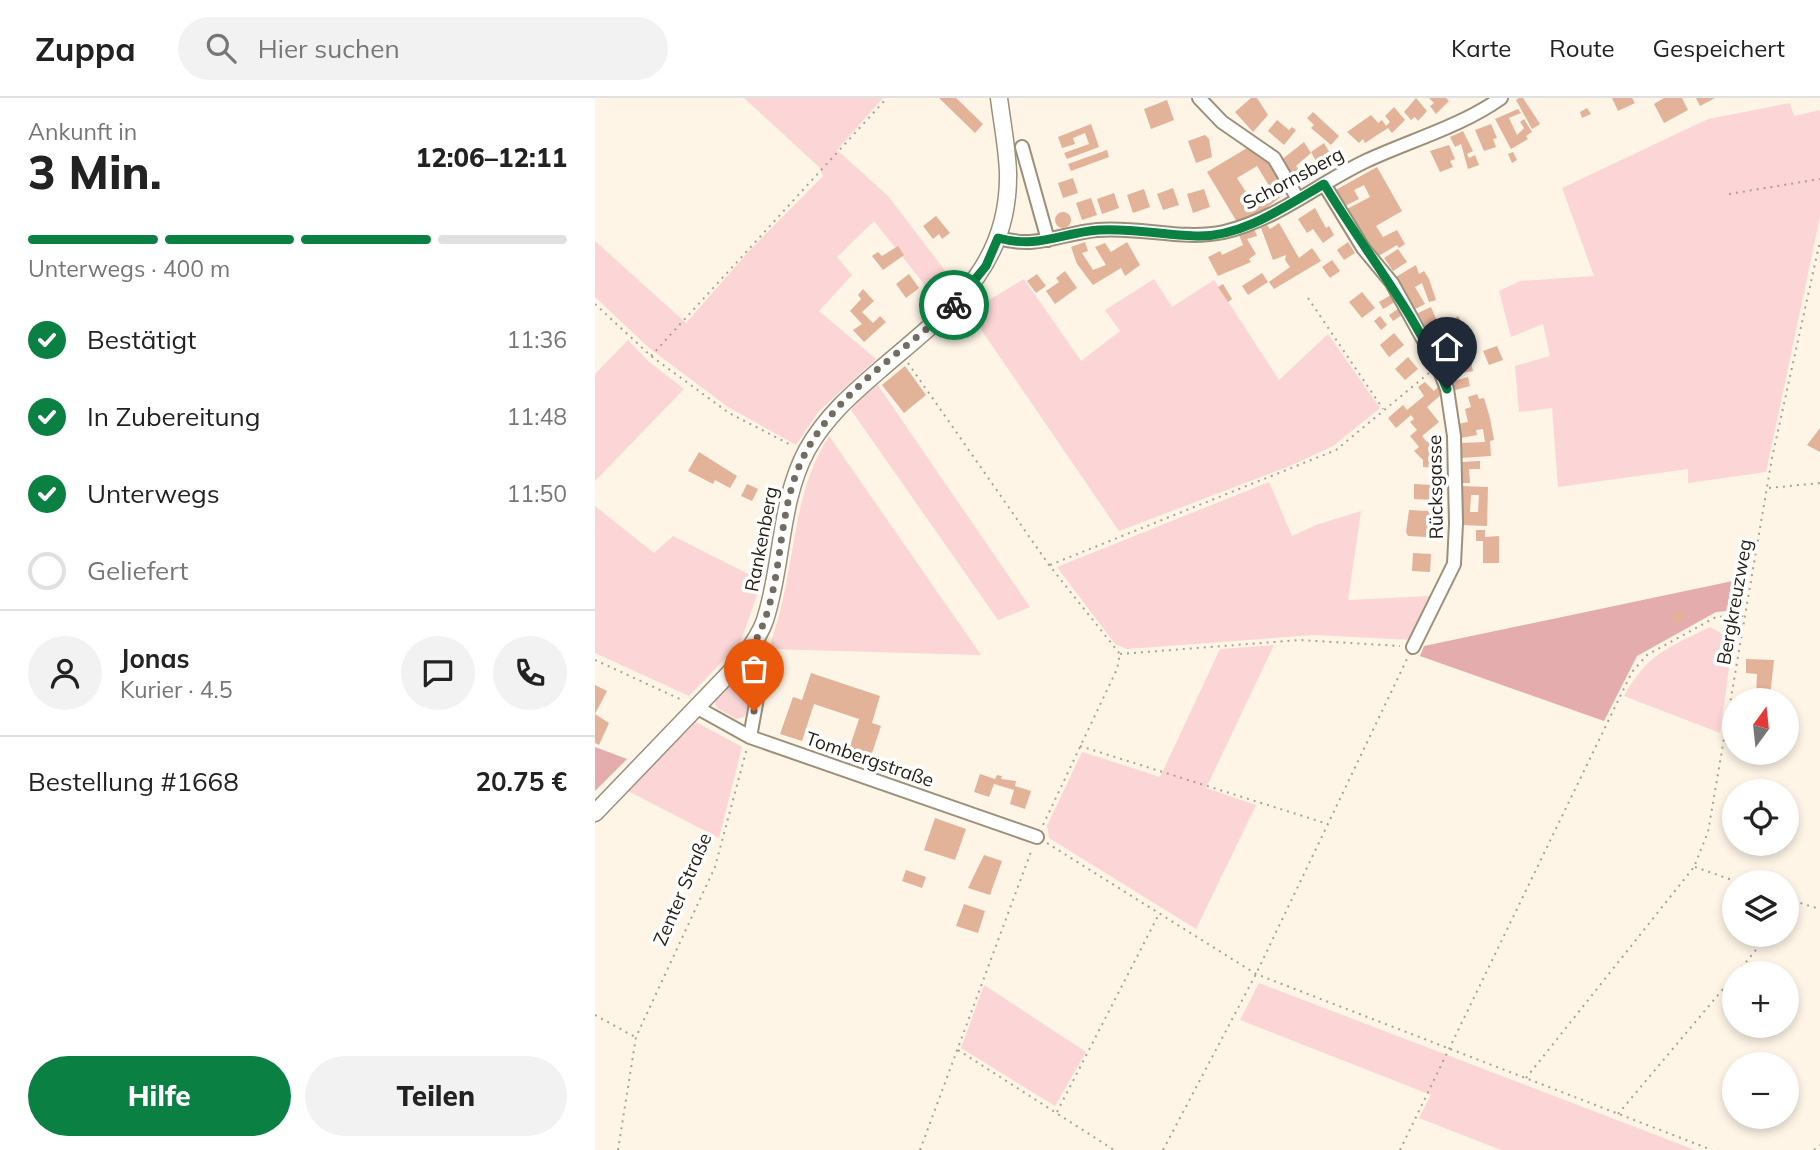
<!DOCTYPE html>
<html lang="de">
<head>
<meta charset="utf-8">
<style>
	:root { --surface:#fff; --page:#f2f2f2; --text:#222; --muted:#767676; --line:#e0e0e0; --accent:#0b8043 }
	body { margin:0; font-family:Mulish,sans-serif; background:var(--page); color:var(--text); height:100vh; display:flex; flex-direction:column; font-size:26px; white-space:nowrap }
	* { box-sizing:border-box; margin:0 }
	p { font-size:23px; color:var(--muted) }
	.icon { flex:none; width:38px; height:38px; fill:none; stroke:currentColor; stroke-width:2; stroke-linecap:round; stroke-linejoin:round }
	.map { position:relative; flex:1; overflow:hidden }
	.drawer { display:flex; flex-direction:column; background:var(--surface); width:595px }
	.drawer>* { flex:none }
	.needle { width:46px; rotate:15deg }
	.buttons { position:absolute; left:1127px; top:590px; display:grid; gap:14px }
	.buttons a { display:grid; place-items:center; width:77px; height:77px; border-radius:50%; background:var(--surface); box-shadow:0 4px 10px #0003; font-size:35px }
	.pin { position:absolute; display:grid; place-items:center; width:60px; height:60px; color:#fff; margin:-72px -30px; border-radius:50% 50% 50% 0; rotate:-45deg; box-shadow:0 0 7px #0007 }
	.pin .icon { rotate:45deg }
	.courier { position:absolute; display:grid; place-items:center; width:70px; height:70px; margin:-35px; border:5px solid #0b8043; border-radius:50%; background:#fff; color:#222; box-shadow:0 2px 9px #0007 }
	.headline em { font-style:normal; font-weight:800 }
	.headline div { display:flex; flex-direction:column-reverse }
	.headline { display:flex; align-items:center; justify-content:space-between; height:119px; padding:0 28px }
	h1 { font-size:46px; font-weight:800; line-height:52px }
	.bar { display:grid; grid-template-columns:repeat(4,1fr); gap:10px 7px; align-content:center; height:84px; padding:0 28px }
	.bar i { height:9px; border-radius:5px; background:var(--line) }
	.bar .active { background:var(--accent) }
	.bar p { grid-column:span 4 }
	.line { display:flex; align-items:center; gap:18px; padding:0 28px; border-top:2px solid var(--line) }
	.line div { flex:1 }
	.round { display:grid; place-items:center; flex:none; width:74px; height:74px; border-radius:37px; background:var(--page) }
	ol { padding:0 28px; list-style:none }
	li { display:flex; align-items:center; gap:21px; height:77px }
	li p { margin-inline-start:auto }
	li .icon { padding:7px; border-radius:50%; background:var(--accent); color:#fff; stroke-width:4 }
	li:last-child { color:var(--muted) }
	li i { width:38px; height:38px; border:4px solid var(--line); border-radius:50% }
	.button { display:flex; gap:14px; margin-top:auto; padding:14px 28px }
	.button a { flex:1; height:80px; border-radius:42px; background:var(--accent); color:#fff; font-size:28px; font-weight:800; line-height:80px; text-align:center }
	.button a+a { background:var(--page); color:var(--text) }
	header { display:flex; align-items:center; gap:42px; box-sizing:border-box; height:98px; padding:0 35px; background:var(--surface); border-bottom:2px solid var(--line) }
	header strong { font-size:33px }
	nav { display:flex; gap:38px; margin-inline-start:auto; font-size:24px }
	.search { width:490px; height:63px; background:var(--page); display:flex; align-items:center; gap:18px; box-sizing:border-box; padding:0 24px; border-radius:38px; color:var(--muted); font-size:26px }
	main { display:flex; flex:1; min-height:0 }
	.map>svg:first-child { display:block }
</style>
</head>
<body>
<header>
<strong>Zuppa</strong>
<div class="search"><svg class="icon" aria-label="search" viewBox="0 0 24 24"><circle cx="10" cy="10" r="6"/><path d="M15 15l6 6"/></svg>Hier suchen</div>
<nav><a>Karte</a><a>Route</a><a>Gespeichert</a></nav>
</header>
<main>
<section class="drawer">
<div class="headline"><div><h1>3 Min.</h1><p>Ankunft in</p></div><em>12:06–12:11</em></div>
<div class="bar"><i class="active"></i><i class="active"></i><i class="active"></i><i></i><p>Unterwegs · 400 m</p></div>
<ol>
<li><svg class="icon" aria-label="check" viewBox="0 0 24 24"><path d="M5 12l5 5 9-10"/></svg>Bestätigt<p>11:36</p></li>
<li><svg class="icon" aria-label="check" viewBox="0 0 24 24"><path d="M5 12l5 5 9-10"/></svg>In Zubereitung<p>11:48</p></li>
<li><svg class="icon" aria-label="check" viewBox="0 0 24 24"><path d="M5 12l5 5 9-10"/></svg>Unterwegs<p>11:50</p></li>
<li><i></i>Geliefert</li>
</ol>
<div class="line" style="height:126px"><a class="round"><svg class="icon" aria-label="person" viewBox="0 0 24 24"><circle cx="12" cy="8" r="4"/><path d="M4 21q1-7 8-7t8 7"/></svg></a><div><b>Jonas</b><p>Kurier · 4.5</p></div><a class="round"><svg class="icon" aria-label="chat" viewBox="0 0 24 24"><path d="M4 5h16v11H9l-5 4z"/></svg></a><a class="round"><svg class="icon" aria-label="phone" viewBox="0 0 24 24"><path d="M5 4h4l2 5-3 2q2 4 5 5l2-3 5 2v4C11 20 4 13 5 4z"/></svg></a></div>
<div class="line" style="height:91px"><div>Bestellung #1668</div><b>20.75 €</b></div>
<div class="button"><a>Hilfe</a><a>Teilen</a></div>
</section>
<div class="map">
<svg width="1225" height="1052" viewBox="0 0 1225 1052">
	<rect width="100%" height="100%" fill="#fef5e7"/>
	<!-- green -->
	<path fill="#fcd6d6" d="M149,0H288L242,52L293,98L361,187L344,205L279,123L242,159L257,177L224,213L281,261L224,313L201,347L133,309L54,250L0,199V143L91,225L154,153L228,78L224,69Z
		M1195,5L1199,18L1225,12V119L1171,374L1093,385V371L963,389L957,310L924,314L920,268L955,258L948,226L916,239L904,193L925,183L999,178L967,90L1113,21Z
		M429,181L486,263L525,233L510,212L559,181L577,209L619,182L684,282L733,236L785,310L738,348L695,368L524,433L374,214Z
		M33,242L53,263L89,291L0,383V276Z
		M280,283L435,509L403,522L256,312Z
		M234,338L386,557L174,551C178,537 183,523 186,509C201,450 200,391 234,338Z
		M674,384L697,438L721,427L766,413L753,502L835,498L818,542L719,537L532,551L520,546L462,469Z
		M0,408L59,455L78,438L167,483L145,545L94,598L0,555Z
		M1115,529L1138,542L1125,635L1029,598C1053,555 1073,550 1115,529Z
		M679,547L611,690L661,707L601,831L454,740L452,728L487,654L565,679L625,551Z
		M157,557H163C163,579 161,600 149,619L141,621L122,610L119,603Z
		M101,624L147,649L124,740L33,693Z
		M664,885L1100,1052H906L824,1020L836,997L645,922Z
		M389,887L491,954L460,1008L366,950Z"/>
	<!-- forest -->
	<path fill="#e5acad" d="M1152,480L1146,512L1121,514L1042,558L1009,623L825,558L829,548Z
		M0,649L32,661L0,693Z"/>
	<!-- building -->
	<path fill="#e2b299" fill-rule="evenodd" d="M344,0H361L388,26L380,35Z
		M656,0H662L673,17L658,34L640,14Z
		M821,0L832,13L823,23L820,19L816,22L809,14Z
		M834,0H851L854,3L841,16L835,8L839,5Z
		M924,0H928L945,26L937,31L921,2Z
		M1017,0H1037L1040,5L1023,13Z
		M1069,0H1087L1093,12L1069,25L1059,6Z
		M1101,0H1120L1105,8Z
		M572,2L579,22L556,31L549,11Z
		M799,9L810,22L797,35L793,30L770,45L768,41L764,45L752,34L776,17L783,25L787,22L791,28L795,24L790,18Z
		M992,10L996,16L987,20L985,14Z
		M923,11L926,15L914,20L922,37L929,30L925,24L929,21L937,34L931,38L933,41L916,51L900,21Z
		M718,14L744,38L736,47L716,30L719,27L712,20Z
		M682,22L694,32L697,29L701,32L689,47L673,33Z
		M496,26L504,49L472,61L469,55L494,46L490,35L478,40L480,46L467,50L463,39Z
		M896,26L902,40L898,41L901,49L889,53L880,32Z
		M868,33L878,53L872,56L874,60L880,57L884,67L873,71L866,46L860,49L855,39Z
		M610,37L614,41L617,59L601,65L593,43Z
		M709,44L716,55L701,68L708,76L723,67L716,54L729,45L740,64L704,86L685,63Z
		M854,47L860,61L855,63L858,69L845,74L835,53Z
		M652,50L668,56L688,87V97L664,116L642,124L612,74ZM662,68L676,91L658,105L642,80Z
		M746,51L750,58L744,62L740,55Z
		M512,52L514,59L476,73L473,66Z
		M918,54L922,62L917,65L913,56Z
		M782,69L807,113L781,128L788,139L802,132L810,146L804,150L802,147L782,159L750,112L775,99L769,87L759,92L764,101L748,109L739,93Z
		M478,80L483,95L468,100L463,85Z
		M578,90L584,107L568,112L562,96Z
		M549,91L555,109L538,115L532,97Z
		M609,91L615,109L598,115L592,96Z
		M519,95L524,110L507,116L502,101Z
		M496,100L502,117L487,122L481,105Z
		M720,110L731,130L734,128L739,137L728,145L718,131L712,135L703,121Z
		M460 122a8 8 0 1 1 16 0a8 8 0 1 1-16 0Z
		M341,118L355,135L347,141L344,136L338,141L328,128Z
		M684,125L704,160L717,150L726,163L679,191L674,184L695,169L690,162L691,157L678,162L666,130L672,127L675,131Z
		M659,131L662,138L652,141L661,156L654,161L656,164L623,178L613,159L625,153L627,157L648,147L644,137Z
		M490,144L493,153L487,155L498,172L511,167L500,149L510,145L516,154L532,144L545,167L530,178L526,170L498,187L482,166L476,149Z
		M753,144L760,155L749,162L742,152Z
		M303,148L309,157L288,172L277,158L283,154L287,158Z
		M803,151L812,164L798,173L789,160Z
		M737,162L745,173L735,180L727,169Z
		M821,167L824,176L829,173L834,181L841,202L834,204L827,185L820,189L830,206L820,211L799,180Z
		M470,173L482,190L460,206L451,193L464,184L461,180Z
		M667,175L673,184L653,197L647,188Z
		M314,176L324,190L311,200L301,186Z
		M442,176L451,188L441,195L432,183Z
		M628,186L637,201L633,204L623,189Z
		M268,191L279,203L267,214L278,225L285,218L291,224L269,244L258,232L267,226L255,213L266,201L263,197Z
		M767,194L780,210L767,220L754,204Z
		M799,195L803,202L788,211L784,204Z
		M806,209L810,215L798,223L794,217Z
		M836,209L845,230L863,218L870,229L852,240L860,260L867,259L868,265L876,264L878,273L852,278L849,262L823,215Z
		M785,218L792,227L786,232L779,223Z
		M799,235L809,247L794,259L785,247Z
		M902,248L908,262L894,267L888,253Z
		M813,259L823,271L810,282L800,271Z
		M310,268L331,297L309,315L287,287Z
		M873,279L875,288L857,293L855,284Z
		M830,284L839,293L843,289L848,295L832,309L844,324L827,338L832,344L838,340L842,345L836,350L842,357L841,370L828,369V362L819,353L824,349L815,338L822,332L815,324L819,321L816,317L801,330L793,320L808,307L812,312L829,298L823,289Z
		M882,296L884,301L889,300L895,320L899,342L895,343L896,358L866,360L865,345L890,344L888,331L881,332L882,337L866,340L863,326L873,324L870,311L876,309L873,299Z
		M1225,330V354L1212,347Z
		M104,354L142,378L135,390L120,382L118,386L93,373Z
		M885,363V371H874L875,385H866V364Z
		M152,386L163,391L157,403L146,398Z
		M819,386L838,387L839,402L819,401Z
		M866,388L893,389L892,428L865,427ZM876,397H884L883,414H875Z
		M814,412L833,413L835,417L831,439L813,438L811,434Z
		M881,432H890V439L904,438V465H888V443H881Z
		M818,455L836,456L835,474L817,473Z
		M1087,512L1090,521L1080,526L1076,517Z
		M1151,561L1179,562L1175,598L1161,597L1162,576L1151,575Z
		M216,575L285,598L277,625L286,628L273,667L251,660L264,621L219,606L207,643L185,636L198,599L207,602Z
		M0,587L12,593L0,616L14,625L4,647L0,645Z
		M385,676L400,681L402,677L407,678L406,681L421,683L420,688L436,693L430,711L415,706L419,692L399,686L394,699L379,694Z
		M340,720L371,731L360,762L329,752Z
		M389,757L407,763L395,797L373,790Z
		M311,772L331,779L327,790L307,783Z
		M369,806L390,813L383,835L361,828Z"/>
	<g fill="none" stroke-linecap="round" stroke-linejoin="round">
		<!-- minor casing -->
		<g stroke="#9c907a" stroke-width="16">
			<path id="minor" d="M604,0L627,24L679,60L703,101
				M427,49L453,142
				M729,86L768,150L797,185L843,268L852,291L859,338L861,425L859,466L818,549
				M403,140C443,151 463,136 502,132C545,128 587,143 629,134C681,122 724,85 771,63C816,42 865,29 906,0
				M101,609L155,639L442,739
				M155,639L169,562L162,540"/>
		</g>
		<!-- major casing -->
		<g stroke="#9c907a" stroke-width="19">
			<path id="major" d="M0,715L146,563C155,550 165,537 170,522C188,467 184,404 212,352C231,318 258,295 287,270C352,214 415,171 413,74C412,49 407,24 404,0"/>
		</g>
		<!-- path -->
		<path stroke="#a9a195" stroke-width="2" stroke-dasharray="2 5" stroke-linecap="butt" d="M1134,96L1225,81
			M713,200L788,311
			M0,206L56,258L134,315L198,348
			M56,258L292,0
			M313,265L454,467L525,556L522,571L448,727
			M1174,390L1225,385
			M455,467L741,352L834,275
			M525,556L705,542L805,548
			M0,562L87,602
			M485,648L733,726
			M452,745L661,876L1117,1052
			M1100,769L1143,784
			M1192,801L1225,811
			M1192,816L1196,803
			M1142,875L1174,836
			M0,917L40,939
			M363,952L519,1052
			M931,980L1099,769L1113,734L1177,360L1225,143
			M462,1014L564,816
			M1023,1016L1139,878
			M23,1052L41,939L120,769L152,650
			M325,1052L437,751
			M568,1052L661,876L812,561
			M805,1052L1037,574L1052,557L1121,519L1149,518
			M1219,1052L1225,1047"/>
		<!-- minor -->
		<use href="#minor" stroke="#fff" stroke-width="12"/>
		<!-- major -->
		<use href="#major" stroke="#fff" stroke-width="16"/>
	</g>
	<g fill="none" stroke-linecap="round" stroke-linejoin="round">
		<!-- done -->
		<path stroke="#726c61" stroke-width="7" stroke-dasharray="0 12.6" d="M159,613L169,562L162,540C187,490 182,431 200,379C226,303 303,259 359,207"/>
		<!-- route -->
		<path stroke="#0b8043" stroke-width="9" d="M359,207L391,168L403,140C444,151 464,135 504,132C537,130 567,137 600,138C646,140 691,108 729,86C770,154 822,216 852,291"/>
	</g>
	<g text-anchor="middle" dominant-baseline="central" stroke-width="7" stroke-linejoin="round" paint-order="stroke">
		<!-- street labels -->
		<g font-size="19" fill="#272219" stroke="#fff">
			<text transform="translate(698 80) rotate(-28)">Schornsberg</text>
			<text transform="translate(840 389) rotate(-91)">Rücksgasse</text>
			<text transform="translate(166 441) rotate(-79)">Rankenberg</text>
			<text transform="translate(1139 504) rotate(-80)">Bergkreuzweg</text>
			<text transform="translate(275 661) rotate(19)">Tombergstraße</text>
			<text transform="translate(87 791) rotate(-67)">Zenter Straße</text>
		</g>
	</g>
</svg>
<div class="buttons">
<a><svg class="needle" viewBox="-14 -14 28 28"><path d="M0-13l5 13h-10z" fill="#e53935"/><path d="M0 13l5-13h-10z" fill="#767676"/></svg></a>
<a><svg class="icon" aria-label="locate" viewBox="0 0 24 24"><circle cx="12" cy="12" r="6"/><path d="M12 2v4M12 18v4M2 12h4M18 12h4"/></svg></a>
<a><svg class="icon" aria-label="layers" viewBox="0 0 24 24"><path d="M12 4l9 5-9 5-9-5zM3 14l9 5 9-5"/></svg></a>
<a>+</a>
<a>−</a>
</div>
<div class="pin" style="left:159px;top:613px;background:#ea580c"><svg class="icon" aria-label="bag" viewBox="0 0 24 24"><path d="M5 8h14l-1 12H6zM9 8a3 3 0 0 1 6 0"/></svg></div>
<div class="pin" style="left:852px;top:291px;background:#1f2937"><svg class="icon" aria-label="home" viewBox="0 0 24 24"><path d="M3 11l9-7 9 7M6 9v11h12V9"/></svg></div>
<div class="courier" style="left:359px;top:207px"><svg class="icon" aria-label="bike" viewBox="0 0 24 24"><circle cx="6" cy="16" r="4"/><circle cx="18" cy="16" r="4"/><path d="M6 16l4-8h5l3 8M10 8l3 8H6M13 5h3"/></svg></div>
</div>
</main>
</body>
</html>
